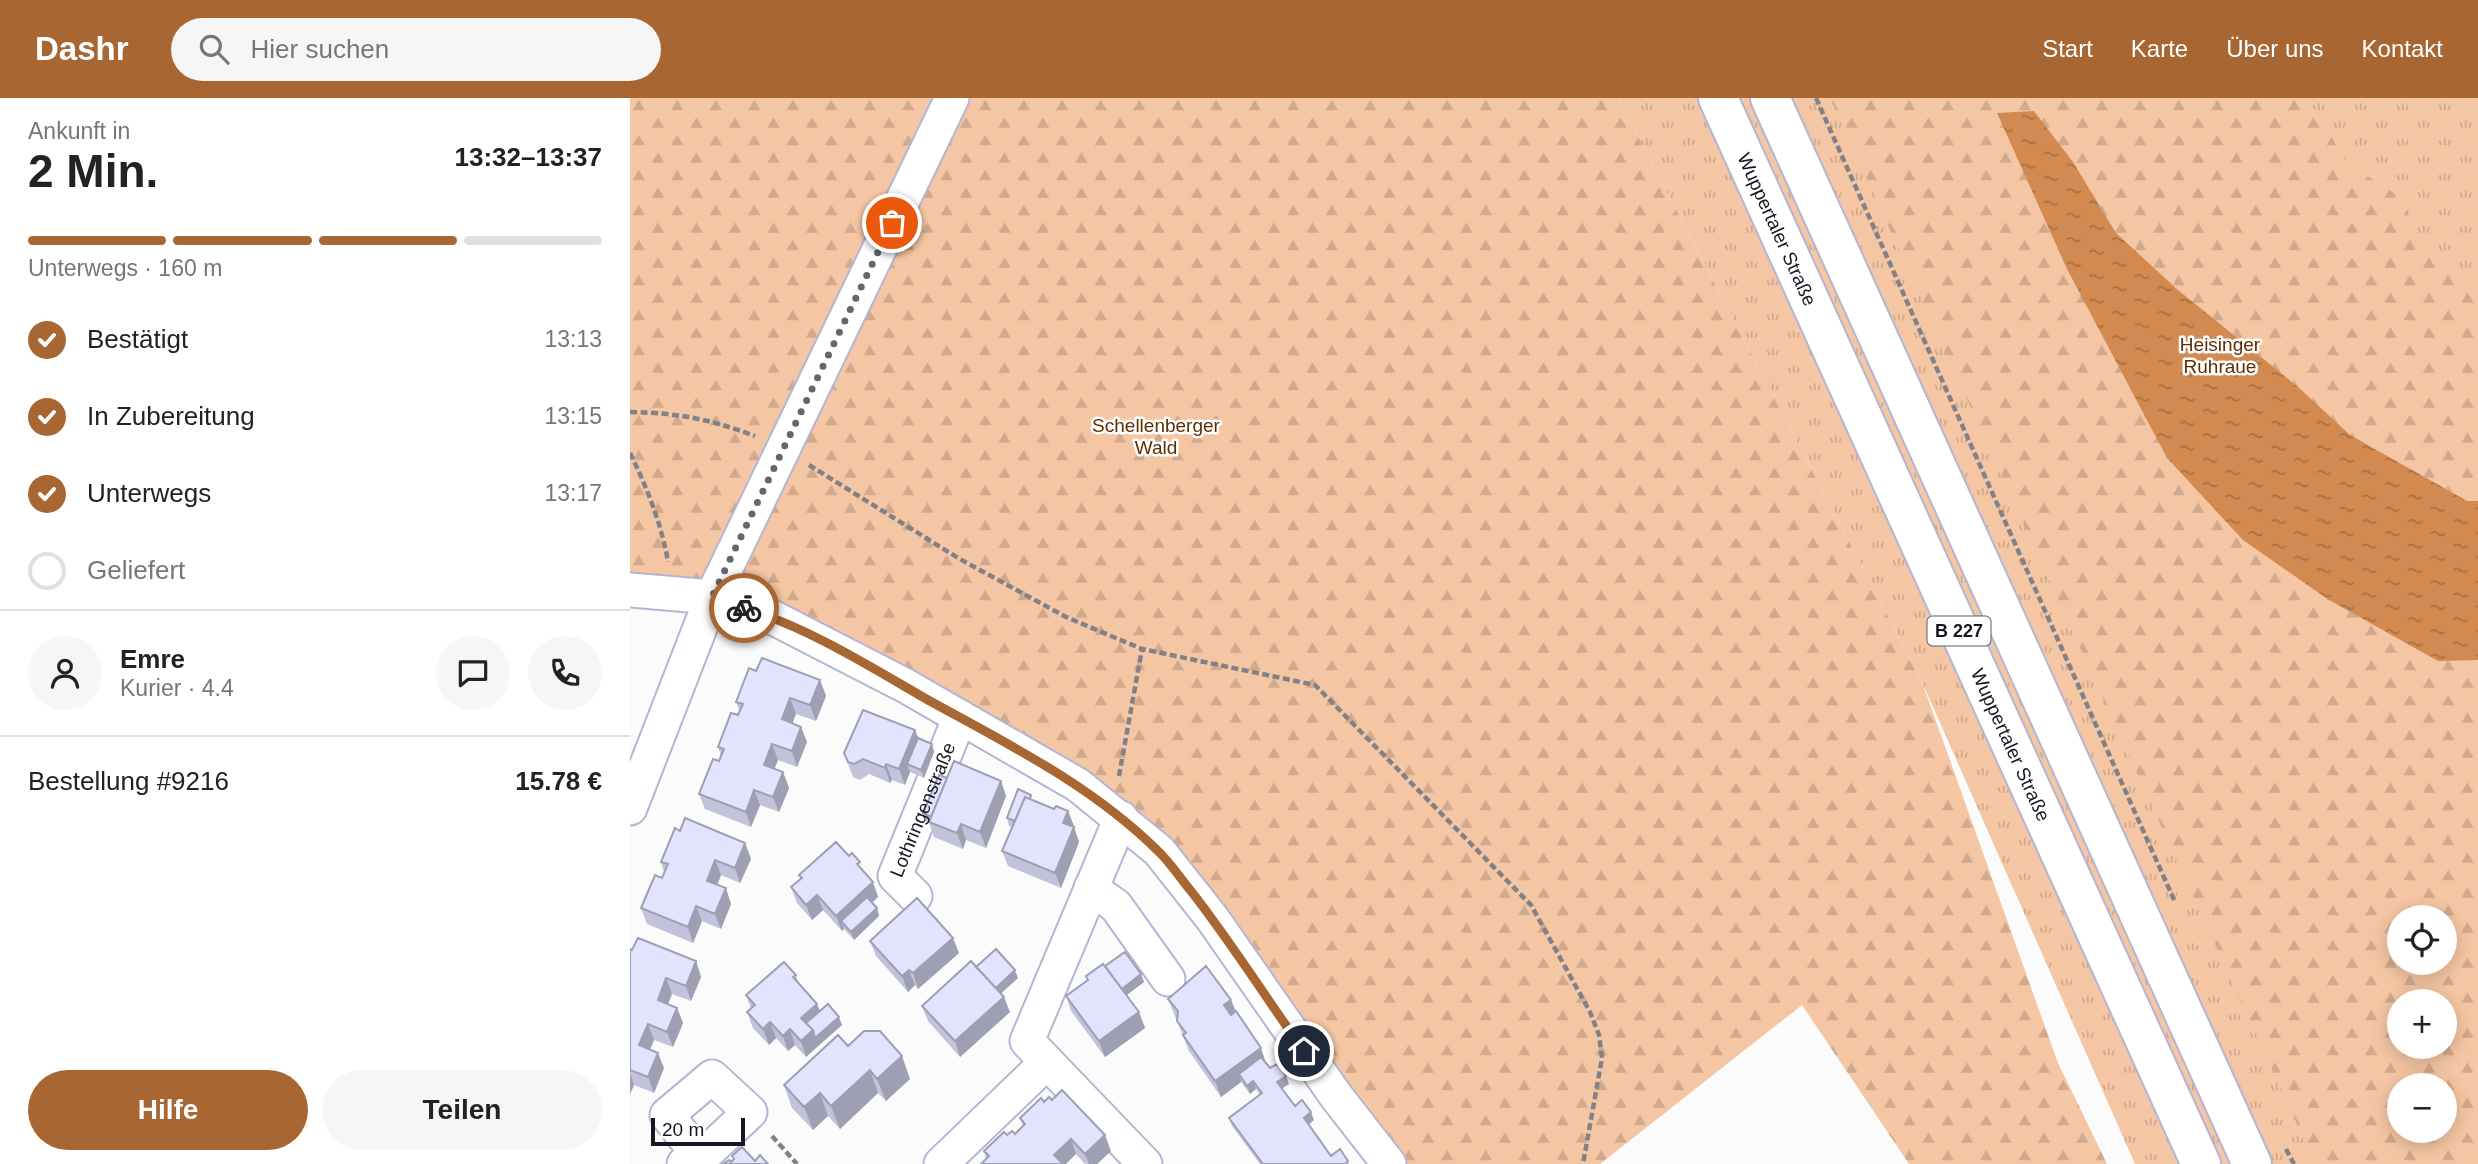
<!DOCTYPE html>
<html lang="de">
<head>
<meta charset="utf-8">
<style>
	:root { --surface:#fff; --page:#f6f6f6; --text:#222; --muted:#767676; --line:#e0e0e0; --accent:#a86732 }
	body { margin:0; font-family:Arial,sans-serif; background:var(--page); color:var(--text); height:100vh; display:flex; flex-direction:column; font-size:26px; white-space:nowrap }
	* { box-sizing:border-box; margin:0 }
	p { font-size:23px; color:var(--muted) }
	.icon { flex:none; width:38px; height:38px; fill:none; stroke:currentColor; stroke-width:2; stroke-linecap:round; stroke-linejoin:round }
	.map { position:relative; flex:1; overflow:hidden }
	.details { display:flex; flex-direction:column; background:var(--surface); width:630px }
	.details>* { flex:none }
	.fabs { position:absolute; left:1757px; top:807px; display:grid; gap:14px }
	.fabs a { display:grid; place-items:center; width:70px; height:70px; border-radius:50%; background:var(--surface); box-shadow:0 4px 18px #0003; font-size:35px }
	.scale { position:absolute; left:21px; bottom:18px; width:94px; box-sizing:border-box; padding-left:7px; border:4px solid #151621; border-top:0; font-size:19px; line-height:24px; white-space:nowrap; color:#151621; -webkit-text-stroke:5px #fff; paint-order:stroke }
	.pin { position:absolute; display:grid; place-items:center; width:60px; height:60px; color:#fff; margin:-30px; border:4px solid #fff; border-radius:50%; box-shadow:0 2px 7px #0007 }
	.courier { position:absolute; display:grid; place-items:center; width:70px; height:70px; margin:-35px; border:5px solid #a86732; border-radius:50%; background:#fff; color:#222; box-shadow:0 2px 9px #0007 }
	.headline em { font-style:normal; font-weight:600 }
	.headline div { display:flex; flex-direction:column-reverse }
	.headline { display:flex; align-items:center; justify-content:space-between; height:119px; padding:0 28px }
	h1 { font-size:46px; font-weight:600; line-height:52px }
	.bar { display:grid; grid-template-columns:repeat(4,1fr); gap:10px 7px; align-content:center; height:84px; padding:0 28px }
	.bar i { height:9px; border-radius:5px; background:var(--line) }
	.bar .active { background:var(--accent) }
	.bar p { grid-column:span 4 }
	.line { display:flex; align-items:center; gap:18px; padding:0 28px; border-top:2px solid var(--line) }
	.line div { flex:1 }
	.round { display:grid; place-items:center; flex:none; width:74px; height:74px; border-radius:37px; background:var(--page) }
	ol { padding:0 28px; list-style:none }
	li { display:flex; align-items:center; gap:21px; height:77px }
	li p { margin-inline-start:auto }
	li .icon { padding:7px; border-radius:50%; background:var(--accent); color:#fff; stroke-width:4 }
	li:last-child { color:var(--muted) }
	li i { width:38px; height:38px; border:4px solid var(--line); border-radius:50% }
	.primary-button { display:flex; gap:14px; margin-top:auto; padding:14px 28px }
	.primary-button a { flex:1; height:80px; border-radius:42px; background:var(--accent); color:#fff; font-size:28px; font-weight:600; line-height:80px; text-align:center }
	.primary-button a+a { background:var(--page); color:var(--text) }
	header { display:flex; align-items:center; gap:42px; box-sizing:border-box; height:98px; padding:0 35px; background:var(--accent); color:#fff }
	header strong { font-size:33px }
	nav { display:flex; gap:38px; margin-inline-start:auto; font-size:24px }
	.search { width:490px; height:63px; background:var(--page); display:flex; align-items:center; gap:18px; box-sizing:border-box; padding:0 24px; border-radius:38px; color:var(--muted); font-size:26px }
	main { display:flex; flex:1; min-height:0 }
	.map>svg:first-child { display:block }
</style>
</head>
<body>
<header>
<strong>Dashr</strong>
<div class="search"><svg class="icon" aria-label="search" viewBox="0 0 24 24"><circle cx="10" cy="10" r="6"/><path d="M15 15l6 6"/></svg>Hier suchen</div>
<nav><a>Start</a><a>Karte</a><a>Über uns</a><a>Kontakt</a></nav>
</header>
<main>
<section class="details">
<div class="headline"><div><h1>2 Min.</h1><p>Ankunft in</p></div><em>13:32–13:37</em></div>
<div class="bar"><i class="active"></i><i class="active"></i><i class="active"></i><i></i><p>Unterwegs · 160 m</p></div>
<ol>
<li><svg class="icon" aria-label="check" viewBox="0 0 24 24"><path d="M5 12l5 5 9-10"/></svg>Bestätigt<p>13:13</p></li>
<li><svg class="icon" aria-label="check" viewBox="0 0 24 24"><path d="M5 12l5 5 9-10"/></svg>In Zubereitung<p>13:15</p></li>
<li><svg class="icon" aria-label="check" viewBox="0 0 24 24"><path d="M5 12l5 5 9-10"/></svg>Unterwegs<p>13:17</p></li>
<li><i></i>Geliefert</li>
</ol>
<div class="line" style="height:126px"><a class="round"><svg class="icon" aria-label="person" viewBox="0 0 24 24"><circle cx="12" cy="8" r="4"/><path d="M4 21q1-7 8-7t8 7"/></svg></a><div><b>Emre</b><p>Kurier · 4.4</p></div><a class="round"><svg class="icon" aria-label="chat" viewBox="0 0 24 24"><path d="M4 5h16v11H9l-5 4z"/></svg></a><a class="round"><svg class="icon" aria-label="phone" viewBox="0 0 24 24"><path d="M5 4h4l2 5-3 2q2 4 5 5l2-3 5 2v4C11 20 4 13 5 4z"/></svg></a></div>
<div class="line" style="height:91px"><div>Bestellung #9216</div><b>15.78 €</b></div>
<div class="primary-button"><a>Hilfe</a><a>Teilen</a></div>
</section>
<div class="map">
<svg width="1848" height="1066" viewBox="0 0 1848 1066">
	<defs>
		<pattern id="grass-tufts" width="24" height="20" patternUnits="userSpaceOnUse" patternTransform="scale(1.75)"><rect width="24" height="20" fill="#f5c6a3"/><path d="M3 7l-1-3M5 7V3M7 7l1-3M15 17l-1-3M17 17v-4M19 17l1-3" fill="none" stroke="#d1a98c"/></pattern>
		<pattern id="forest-firs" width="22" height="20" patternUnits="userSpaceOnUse" patternTransform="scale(1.75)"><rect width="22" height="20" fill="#f5c6a3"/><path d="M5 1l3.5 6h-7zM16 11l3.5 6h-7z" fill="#d1a98c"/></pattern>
		<pattern id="water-ripples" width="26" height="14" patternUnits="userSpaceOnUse" patternTransform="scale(1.75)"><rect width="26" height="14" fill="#d38a50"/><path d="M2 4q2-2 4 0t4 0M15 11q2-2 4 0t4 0" fill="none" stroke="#aa7042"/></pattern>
	</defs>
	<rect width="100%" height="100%" fill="#fbfbfb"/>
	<!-- grass -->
	<path fill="url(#grass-tufts)" fill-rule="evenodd" d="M988,0H1848V1066H1505L1292,584ZM1769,819H1815V864H1769ZM1769,903H1815V948H1769ZM1769,987H1815V1032H1769Z"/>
	<!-- forest -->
	<path fill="url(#forest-firs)" fill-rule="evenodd" d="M0,0H988L1292,584L1428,965L1477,1066H1279L1172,907L970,1066H765L535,753L281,587L0,484Z
		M1200,0H1675L1689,18L1717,65L1770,99L1786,132L1831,189L1848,198V403H1838L1720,337L1667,288L1548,192L1486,135L1443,64L1368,15L1437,171L1537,360L1613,442L1699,501L1808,563L1848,562V1066H1685ZM1769,819H1815V864H1769ZM1769,903H1815V948H1769ZM1769,987H1815V1032H1769Z"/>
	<!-- water -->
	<path fill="url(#water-ripples)" d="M1404,13L1443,64L1486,135L1548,192L1667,288L1720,337L1837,403H1848V562L1808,563L1699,502L1613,442L1537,360L1437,171L1367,15Z"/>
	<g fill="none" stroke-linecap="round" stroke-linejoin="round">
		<!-- minor casing -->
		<g stroke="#b3b5d4" stroke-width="37">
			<g id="minor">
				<path d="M0,492L82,499L140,518L276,588L448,687L529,753L582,820L706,998L759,1066"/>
				<path d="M0,710L82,499L322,0"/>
				<path d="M461,790L486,808L538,881"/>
				<path id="s1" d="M285,798L265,778L330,619"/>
				<path d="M417,964L515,1066"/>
				<path d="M54,1066L71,1060L120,1014L82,979L37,1017L71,1060"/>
				<path d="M311,1066L417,964L397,943L491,720"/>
			</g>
		</g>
		<!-- primary casing -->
		<g stroke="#b3b5d4" stroke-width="42">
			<g id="primary">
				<path id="s2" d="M1088,0L1571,1066"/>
				<path d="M1140,0L1622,1066"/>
			</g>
		</g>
		<!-- path -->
		<path stroke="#818187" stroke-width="4.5" stroke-dasharray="7 3.5" stroke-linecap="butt" d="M1186,0L1545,804
			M0,314C48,315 80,321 125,338
			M0,355C17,389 32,428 38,464
			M179,367L328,460L436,519L512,551L685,587L901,807L960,914L969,937L972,960L953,1066
			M489,678L512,551
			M142,1038L167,1066
			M1656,1051L1664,1066"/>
		<!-- minor -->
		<use href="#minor" stroke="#fff" stroke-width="33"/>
		<!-- primary -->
		<use href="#primary" stroke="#fff" stroke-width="38"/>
	</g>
	<!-- wall -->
	<path fill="#c2c3da" d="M190,582L196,598L186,623L166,616L162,625L171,629L177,644L167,669L148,662L144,671L153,674L159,690L149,714L130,707L121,729L75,711L69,696L91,658L88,649L108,617L110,614L106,604Z
		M285,632L288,640L302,646L304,654L294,680L280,674L275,687L262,682L260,685L239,676L230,682L223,679L214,655Z
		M317,680L371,683L376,698L356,750L336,742L333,751L304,739L299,725L296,723L293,715Z
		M403,703L424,711L438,713L449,744L431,790L378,768L372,753L382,729L379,728L377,720Z
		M50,733L115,745L121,761L110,785L91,777L87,787L101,806L91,831L72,823L63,845L17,826L11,810L32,780L34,774L31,764Z
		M233,773L243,784L248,799L242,805L247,810L249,818L224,842L214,831L212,833L193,812L182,822L167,805L161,789L170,781L169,777Z
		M240,843L329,855L288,891L285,887L278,894L246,858Z
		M0,851L66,863L71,879L61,903L42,896L38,906L47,910L53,925L43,949L24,942L20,952L34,970L24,995L4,987L0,996Z
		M475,868L511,876L514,884L496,897L509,914L515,930L475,959L441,913L436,898L457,882L456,878Z
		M346,869L388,880L371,895L380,914L330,959L298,923L292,908Z
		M166,877L169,886L187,906L190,913L212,927L176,959L165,947L158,953L146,940L139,947L123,930L117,914L121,911L116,897Z
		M538,901L601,902L606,913L636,965L640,970L659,986L651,991L665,1008L684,1022L678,1026L701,1058L718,1063L719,1066H630L602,1028L599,1020L630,997L626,991L620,996L611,984L591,999L559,953Z
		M218,948L280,981L256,1003L248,995L210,1031L198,1018L183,1032L162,1010L154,987Z
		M414,1004L481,1053L467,1066H455L446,1056L356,1061L354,1053L377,1037L385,1036L393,1028L390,1020Z"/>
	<!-- shaded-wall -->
	<path fill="#9e9fb2" d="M190,582L196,598L186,623L180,607Z
		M160,600L166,616L158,637L152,621Z
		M171,629L177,644L167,669L162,653Z
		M285,632L291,648L277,666L280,674L275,687L269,671Z
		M142,646L148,662L140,683L134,667Z
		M302,646L304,654L294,680L291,672Z
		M256,666L262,682L260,685L255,670Z
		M153,674L159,690L149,714L143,699Z
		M371,683L376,698L356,750L350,734Z
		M124,692L130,707L121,729L116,714Z
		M438,713L444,728L439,740L433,725Z
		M331,726L336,742L333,751L327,735Z
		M444,729L449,744L431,790L425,775Z
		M115,745L121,761L110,785L105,770Z
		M85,762L91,777L83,798L77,783Z
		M243,784L248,799L216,829L211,823L214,831L212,833L206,818Z
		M96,790L101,806L91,831L85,816Z
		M187,797L193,812L182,822L176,807Z
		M66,808L72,823L63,845L58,829Z
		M247,810L249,818L224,842L221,834Z
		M323,840L329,855L288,891L283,875Z
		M66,863L71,879L61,903L56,888Z
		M279,872L285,887L278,894L272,878Z
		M385,872L388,880L366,900L363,892Z
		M511,876L514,884L493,900L490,892Z
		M36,880L42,896L33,918L28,902Z
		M374,899L380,914L330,959L325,943Z
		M601,902L607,918L599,923L594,907Z
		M187,906L193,921L179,933L171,920Z
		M47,910L53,925L43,949L37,934Z
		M509,914L515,930L475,959L469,943Z
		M209,919L212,927L188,948L185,940Z
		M140,924L146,940L139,947L133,931Z
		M18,926L24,942L15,963L9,947Z
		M160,931L165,947L158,953L153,938Z
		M183,932L188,948L176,959L171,943Z
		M631,950L636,965L609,976L611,984L591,999L585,983Z
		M28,955L34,970L24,995L18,979Z
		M272,958L280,981L256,1003L247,981Z
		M240,972L248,995L210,1031L201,1008Z
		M0,975L4,987L0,996Z
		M656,978L659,986L649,992L647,984Z
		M623,983L626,991L620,996L617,988Z
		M190,995L198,1018L183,1032L174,1009Z
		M681,1014L684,1022L677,1028L674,1020Z
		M475,1037L481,1053L467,1066H459L455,1056Z
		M441,1041L446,1056L436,1066H427L424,1057Z"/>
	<!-- building -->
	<path fill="#e2e3fe" stroke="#9e9fb2" stroke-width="2" d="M132,560L190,582L180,607L160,600L152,621L171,629L162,653L142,646L134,667L153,674L143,699L124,692L116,714L69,696L83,661L89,663L94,651L88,649L101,615L108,617L113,606L106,604L119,570L126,573Z
		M233,612L285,632L269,671L256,666L255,670L233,661L224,666L218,664L214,655Z
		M288,640L302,646L291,672L277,666Z
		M324,663L371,683L350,734L331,726L327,735L299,724Z
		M309,677L317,680L301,719L293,715Z
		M388,691L401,697L400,701L395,699L385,723L377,720Z
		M395,699L424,711L426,708L438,713L433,725L444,729L425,775L372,753Z
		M55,720L115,745L105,770L85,762L77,783L96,790L85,816L66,808L58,829L11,810L25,777L32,780L38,766L31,764L45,730L50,733Z
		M206,744L219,758L222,755L230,764L227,766L243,784L206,818L187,797L176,807L161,789L172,780L169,777Z
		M237,799L247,810L221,834L211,823Z
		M287,800L323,840L283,875L279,872L272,878L240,843Z
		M8,840L66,863L56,888L36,880L28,902L47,910L37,934L18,926L9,947L28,955L18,979L0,972V851L2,852Z
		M366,851L385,872L366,890L346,869Z
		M495,854L511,876L492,891L475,868Z
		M341,863L374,899L325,943L292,908Z
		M154,864L166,877L163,879L187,906L171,920L183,932L171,943L160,931L153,938L140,924L133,931L117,914L125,907L116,897Z
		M473,866L509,914L469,943L436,898L458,882L456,878Z
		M576,868L601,902L594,907L601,917L606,913L631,950L585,983L553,937L556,935L547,923L548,913L538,901Z
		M198,906L209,919L185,940L183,932L176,925Z
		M234,933H250L272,958L247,981L240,972L201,1008L190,995L174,1009L154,987L208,937L218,948Z
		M631,959L640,970L647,966L656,978L647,984L665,1008L672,1002L681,1014L674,1020L701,1058L710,1051L718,1063L715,1066H633L599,1020L632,995L623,983L617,988L609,976Z
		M432,992L475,1037L455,1056L441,1041L424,1057L433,1066H351L359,1058L354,1053L374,1034L377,1037L382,1033L385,1036L395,1026L390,1020L411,1000L414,1004L419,999L422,1002Z
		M112,1049L125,1063L130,1057L138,1066H93L99,1062L101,1064L104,1061L102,1058Z"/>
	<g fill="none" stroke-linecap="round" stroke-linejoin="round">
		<!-- done -->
		<path stroke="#66666d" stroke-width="7" stroke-dasharray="0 12.6" d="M114,510L82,499L262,125"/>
		<!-- route -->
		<path stroke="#a86732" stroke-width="9" d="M114,510C179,530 239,568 298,602C378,646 461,687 527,752C540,764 550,780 561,793C601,844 636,900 674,953"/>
	</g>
	<g text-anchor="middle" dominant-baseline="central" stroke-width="5" stroke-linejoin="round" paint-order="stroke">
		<!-- shield labels -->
		<rect fill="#fff" stroke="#5b5c64" stroke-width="2" x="1297.5" y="518.5" width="63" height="29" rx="5"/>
		<g font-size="18" font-weight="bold" fill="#151621">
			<text x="1329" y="533">B 227</text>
		</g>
		<!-- street labels -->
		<g font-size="19" fill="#151621" stroke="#fff">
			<text stroke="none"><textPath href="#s2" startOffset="144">Wuppertaler Straße</textPath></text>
			<text stroke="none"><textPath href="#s2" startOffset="710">Wuppertaler Straße</textPath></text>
			<text stroke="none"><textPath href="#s1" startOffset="100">Lothringenstraße</textPath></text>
		</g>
		<!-- park labels -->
		<g font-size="19" fill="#5d2e00" stroke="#fff">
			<text x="1590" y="246">Heisinger<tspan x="1590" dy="22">Ruhraue</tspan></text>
			<text x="526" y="327">Schellenberger<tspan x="526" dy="22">Wald</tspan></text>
		</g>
	</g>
</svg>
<div class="fabs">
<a><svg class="icon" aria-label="locate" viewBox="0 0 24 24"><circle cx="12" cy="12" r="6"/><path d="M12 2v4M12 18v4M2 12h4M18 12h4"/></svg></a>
<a>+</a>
<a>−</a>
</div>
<div class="scale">20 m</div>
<div class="pin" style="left:262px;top:125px;background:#ea580c"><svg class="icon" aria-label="bag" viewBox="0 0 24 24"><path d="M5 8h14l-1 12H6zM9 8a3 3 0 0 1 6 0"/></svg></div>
<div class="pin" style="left:674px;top:953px;background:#1f2937"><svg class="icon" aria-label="home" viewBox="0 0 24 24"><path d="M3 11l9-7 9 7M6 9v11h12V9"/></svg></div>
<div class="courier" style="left:114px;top:510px"><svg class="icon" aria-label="bike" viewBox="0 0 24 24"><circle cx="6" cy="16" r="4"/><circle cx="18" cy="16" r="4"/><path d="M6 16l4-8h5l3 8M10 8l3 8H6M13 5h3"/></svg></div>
</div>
</main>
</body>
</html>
